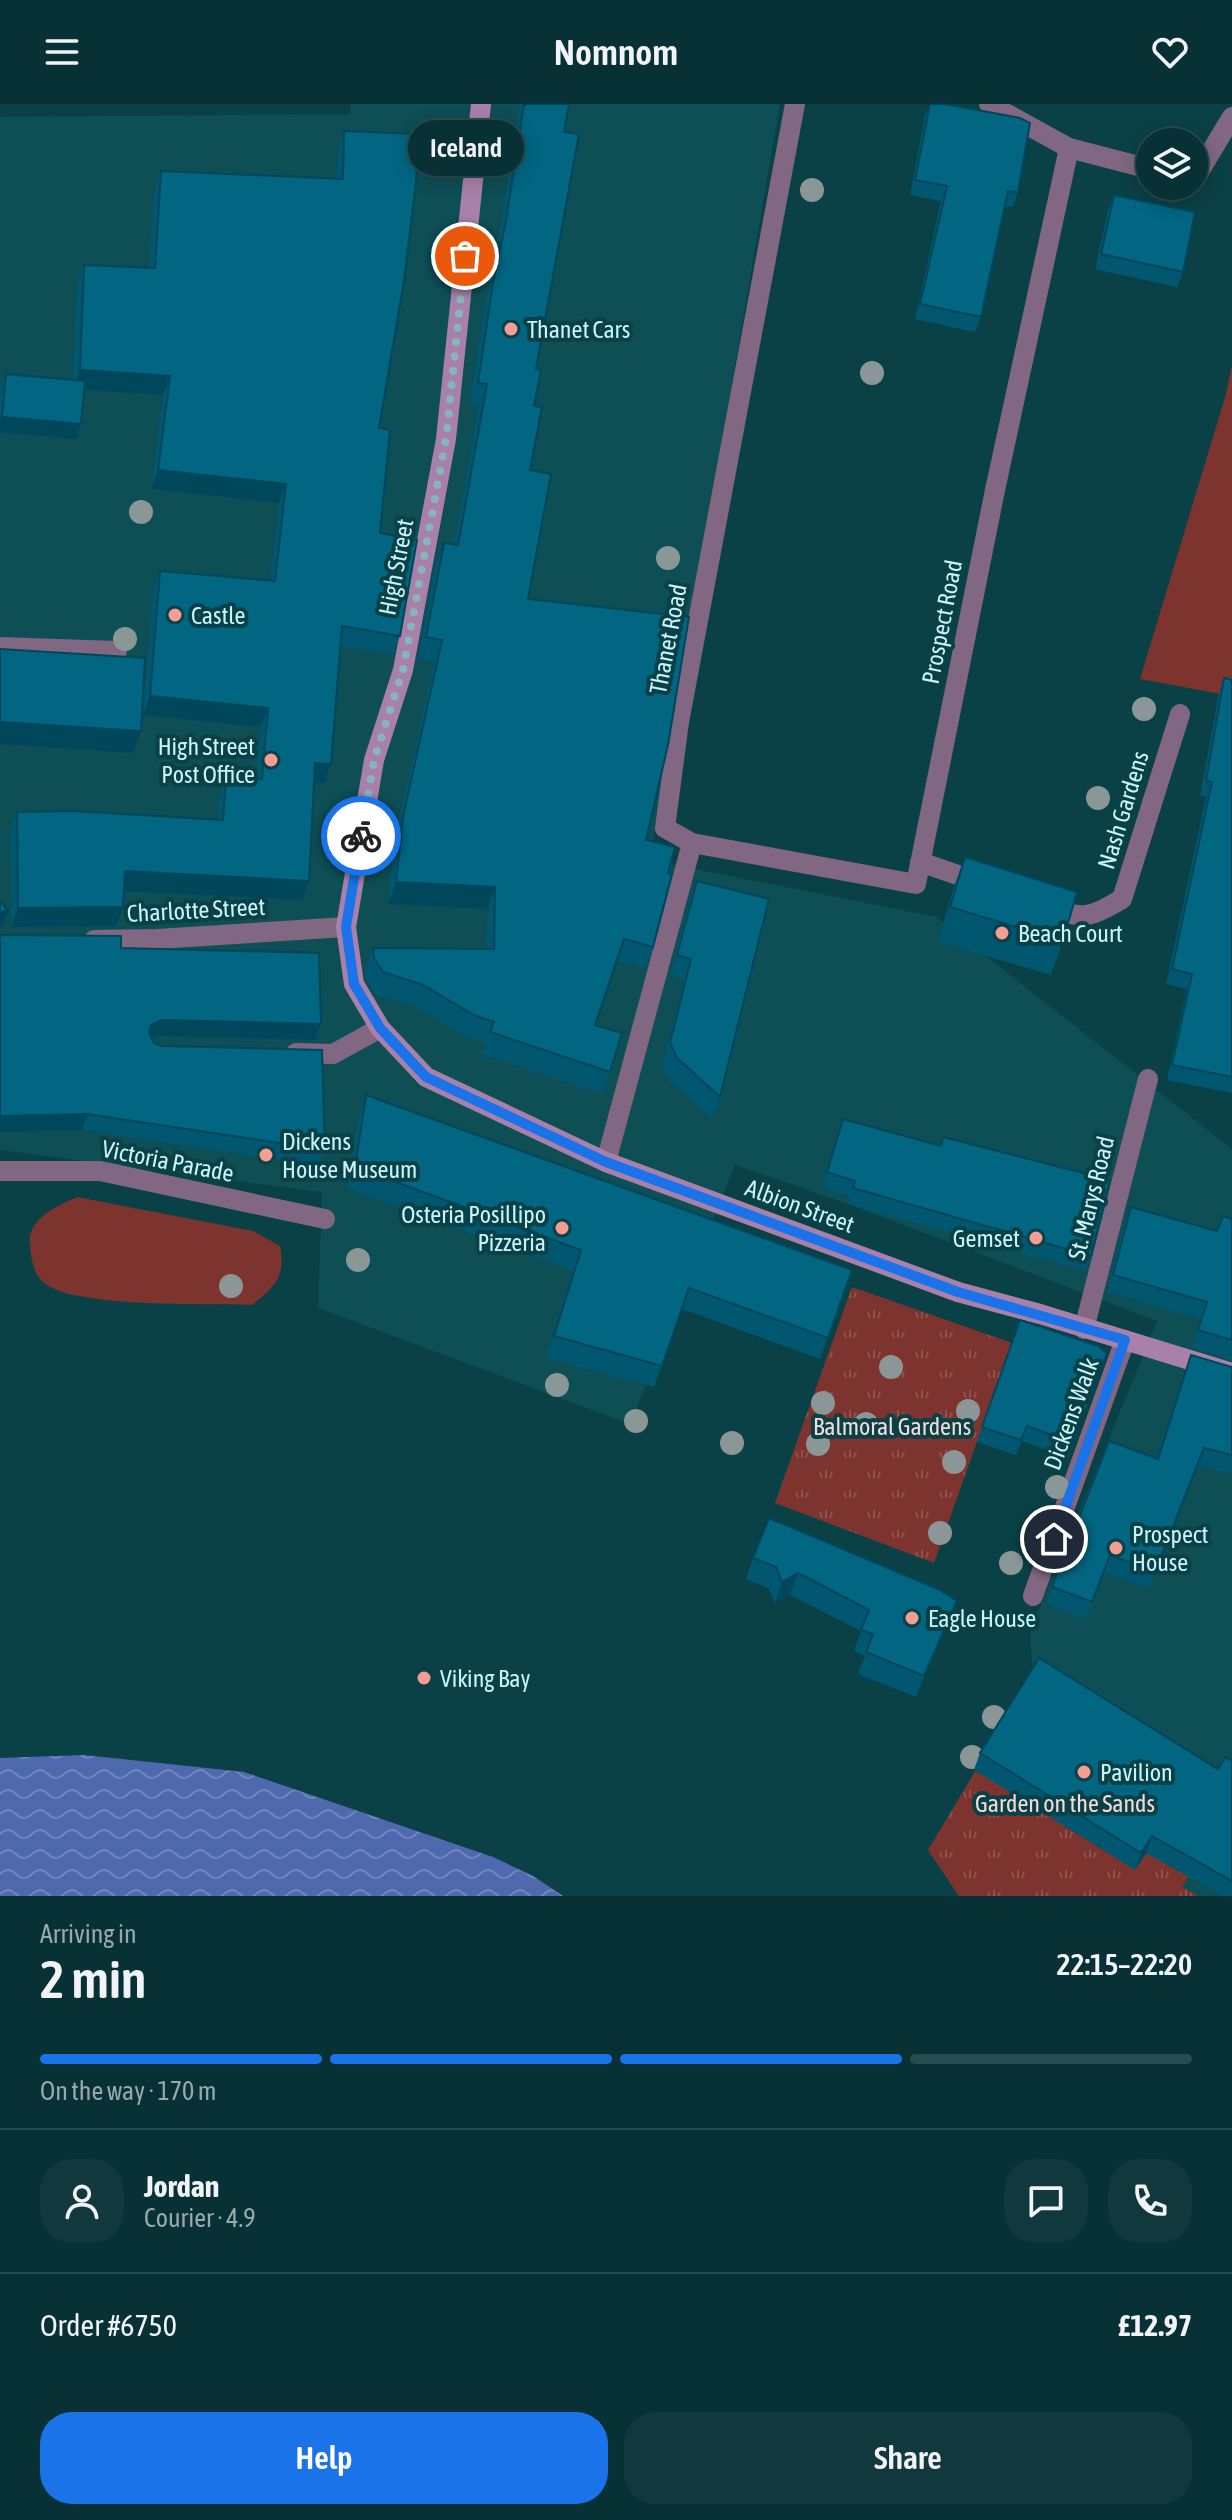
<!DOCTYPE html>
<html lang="en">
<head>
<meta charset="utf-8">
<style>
	:root { --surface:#083135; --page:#11393d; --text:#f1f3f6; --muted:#98a9ad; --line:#294c50; --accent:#1a73e8 }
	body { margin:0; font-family:"Asap Condensed",sans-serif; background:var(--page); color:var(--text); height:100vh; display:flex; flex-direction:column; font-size:30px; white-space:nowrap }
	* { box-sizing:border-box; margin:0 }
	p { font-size:26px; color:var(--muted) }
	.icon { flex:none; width:44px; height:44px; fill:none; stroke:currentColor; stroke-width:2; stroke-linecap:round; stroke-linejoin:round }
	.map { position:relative; height:1792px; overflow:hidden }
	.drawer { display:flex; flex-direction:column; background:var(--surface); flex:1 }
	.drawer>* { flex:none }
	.buttons { position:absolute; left:1136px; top:24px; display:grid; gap:16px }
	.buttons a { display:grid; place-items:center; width:72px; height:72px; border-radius:50%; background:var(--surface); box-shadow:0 4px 20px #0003,0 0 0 2px var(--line); font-size:40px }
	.pin { position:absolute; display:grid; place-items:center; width:68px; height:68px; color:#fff; margin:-34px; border:4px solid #fff; border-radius:50%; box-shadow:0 2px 8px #0007 }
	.courier { position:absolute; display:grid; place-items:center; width:80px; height:80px; margin:-40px; border:6px solid #1a73e8; border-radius:50%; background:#fff; color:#222; box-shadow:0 2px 10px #0007 }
	.bubble { position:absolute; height:56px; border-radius:28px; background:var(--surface); box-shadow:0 4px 20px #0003,0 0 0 2px var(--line); font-size:26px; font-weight:600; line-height:56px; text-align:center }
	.overview em { font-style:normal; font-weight:600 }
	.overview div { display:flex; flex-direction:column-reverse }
	.overview { display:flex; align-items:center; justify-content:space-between; height:136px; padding:0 40px }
	h1 { font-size:52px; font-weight:600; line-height:60px }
	.bar { display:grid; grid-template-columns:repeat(4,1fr); gap:12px 8px; align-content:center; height:96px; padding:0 40px }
	.bar i { height:10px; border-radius:6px; background:var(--line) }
	.bar .active { background:var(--accent) }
	.bar p { grid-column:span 4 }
	.line { display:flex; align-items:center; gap:20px; padding:0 40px; border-top:2px solid var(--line) }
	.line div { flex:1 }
	.round { display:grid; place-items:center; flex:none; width:84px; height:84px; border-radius:32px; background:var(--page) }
	.action { display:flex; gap:16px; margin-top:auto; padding:16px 40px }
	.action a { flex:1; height:92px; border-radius:32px; background:var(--accent); color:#fff; font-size:32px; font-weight:600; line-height:92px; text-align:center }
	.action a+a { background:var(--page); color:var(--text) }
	header { display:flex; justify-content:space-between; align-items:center; height:104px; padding:0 40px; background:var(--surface); font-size:36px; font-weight:600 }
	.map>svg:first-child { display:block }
</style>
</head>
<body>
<header><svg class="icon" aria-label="menu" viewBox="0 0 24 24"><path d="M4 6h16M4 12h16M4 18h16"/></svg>Nomnom<svg class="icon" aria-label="heart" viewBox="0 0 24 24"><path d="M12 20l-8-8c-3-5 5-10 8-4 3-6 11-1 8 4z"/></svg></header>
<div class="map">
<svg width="1232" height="1792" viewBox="0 0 1232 1792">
	<defs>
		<pattern id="park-tufts" width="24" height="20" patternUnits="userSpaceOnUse" patternTransform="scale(2)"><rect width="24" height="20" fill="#7d342f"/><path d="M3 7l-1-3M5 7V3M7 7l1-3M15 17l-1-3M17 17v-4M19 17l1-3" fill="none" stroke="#8e524e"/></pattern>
		<pattern id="water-waves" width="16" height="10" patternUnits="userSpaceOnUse" patternTransform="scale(2)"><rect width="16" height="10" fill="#4e69ad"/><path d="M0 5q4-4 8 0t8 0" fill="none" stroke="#6e86bd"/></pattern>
	</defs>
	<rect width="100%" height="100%" fill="#0a4147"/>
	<!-- built -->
	<path fill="#0e4e55" d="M350,0H780L650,756L936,813L1232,1045V1792H959L928,1746L1033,1571L1030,1528L1157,1217L848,1100L735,1061L630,1320L318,1204L322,1088L0,1046V13L350,10Z"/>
	<!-- green -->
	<path fill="#7d342f" d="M1232,261V592L1140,575L1226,290Z
		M77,1093L253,1127L280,1142C286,1173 275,1182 252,1201C211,1199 65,1205 41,1176C33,1167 31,1153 30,1142C26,1115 57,1102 77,1093Z"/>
	<!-- park -->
	<path fill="url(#park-tufts)" d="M852,1183L1012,1239L934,1459L775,1399Z
		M1033,1571L1192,1767L1182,1783L1199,1792H959L928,1746Z"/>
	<!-- water -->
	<path fill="url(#water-waves)" d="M84,1651L244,1668L493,1753L533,1772L563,1792H0V1654Z"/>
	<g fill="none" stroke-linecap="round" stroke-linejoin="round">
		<!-- lane -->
		<path stroke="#816781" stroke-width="20" d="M296,949L333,950L380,924
			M1033,1492L1125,1236"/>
		<!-- street -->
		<path stroke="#816781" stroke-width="20" d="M989,0L1069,44L1150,65
			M1194,76L1232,13
			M0,543L117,547
			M692,739L916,780L995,386L1069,44
			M920,758L984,780
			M1048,803C1084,816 1089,814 1122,795L1180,610
			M94,836L157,835L346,823
			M606,1058L692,739L665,724L679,618L795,0
			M0,1067H100L325,1115
			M1084,1225L1148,975"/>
		<!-- secondary -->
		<path stroke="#a980a9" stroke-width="20" d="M481,0L446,335L403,566L374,656L346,823L354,880L380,924L426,973L606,1058L958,1188L1040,1210L1232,1269"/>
	</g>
	<!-- trees -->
	<g fill="#8b9697">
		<circle cx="812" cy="86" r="12"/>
		<circle cx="872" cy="269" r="12"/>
		<circle cx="141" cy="408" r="12"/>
		<circle cx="668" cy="454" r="12"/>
		<circle cx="125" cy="535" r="12"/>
		<circle cx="1144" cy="605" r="12"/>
		<circle cx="1098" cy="694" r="12"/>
		<circle cx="358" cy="1156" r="12"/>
		<circle cx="231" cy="1182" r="12"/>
		<circle cx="891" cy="1263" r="12"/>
		<circle cx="557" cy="1281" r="12"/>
		<circle cx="823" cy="1299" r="12"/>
		<circle cx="968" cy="1307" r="12"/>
		<circle cx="636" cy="1317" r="12"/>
		<circle cx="866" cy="1320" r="12"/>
		<circle cx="732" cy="1339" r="12"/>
		<circle cx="818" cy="1340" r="12"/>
		<circle cx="954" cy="1358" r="12"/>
		<circle cx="1057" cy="1383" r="12"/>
		<circle cx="940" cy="1429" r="12"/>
		<circle cx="1011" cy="1459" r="12"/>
		<circle cx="994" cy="1613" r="12"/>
		<circle cx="972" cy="1653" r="12"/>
	</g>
	<!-- wall -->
	<path fill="#025770" d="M520,0H569L564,28L536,265L530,366L528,495L646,736L653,843L645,865L617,857L595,921L610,968L602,990L482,950L486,940L466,933L415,903L375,890L367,876L365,865L373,844L486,845L488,805L388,800L395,734L434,558L418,555L436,460L444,439L454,441L479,302L470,301L485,200L498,139Z
		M930,0L1018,88L1013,103L1005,102L981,213L975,228L915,215L941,97L910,91L925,12Z
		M344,27L379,324L380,429L400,532L393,551L340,542L324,679L314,678L309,777L302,796L124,787L116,822L11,823L10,727L17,708L217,715L219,693L226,674L256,675L261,623L143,611L153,486L160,467L270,477L279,399L151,385L163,291L84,286L81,320L76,335L0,328V286L6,270L73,276L77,180L84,161L149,164L154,86L161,67L336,75L338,47Z
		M1114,91L1183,168L1177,183L1095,165L1108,106Z
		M1224,574L1232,576V989L1167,976L1187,885L1166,880L1206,693L1200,692L1219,589Z
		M965,753L1063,837L1051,871L938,838L952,788Z
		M697,777L720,993L712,1015L669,976L662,961L684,876L670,872L689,799Z
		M121,844L321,920L315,936L156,932L152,934L154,939L325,1046L319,1062L82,1026Z
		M366,991L852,1166L820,1255L682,1205L654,1283L546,1254L573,1167L347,1084L359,1012Z
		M843,1015L940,1042L943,1033L1091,1152L1085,1167L848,1100L850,1093L822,1084Z
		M1131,1103L1217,1127L1232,1115V1256L1192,1243L1201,1215L1107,1188L1124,1120Z
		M1020,1216L1074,1339L1069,1354L1022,1337L1016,1351L977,1338Z
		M1191,1251L1232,1263V1370L1197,1361L1149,1485L1104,1468L1086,1515L1046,1500L1109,1337L1157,1355Z
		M753,1454L957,1497L949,1518L916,1593L858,1570L865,1552L854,1547L861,1527L790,1491L775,1499L768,1484L746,1475Z
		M980,1649L1218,1665L1232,1657V1792H1223L1146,1749L1135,1766L974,1666Z"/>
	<!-- shaded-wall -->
	<path fill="#01475b" d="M80,266L170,272L163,291L73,285Z
		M2,313L81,320L76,335L0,328V317Z
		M158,366L286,380L279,399L151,385Z
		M150,592L268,604L261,623L143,611Z
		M0,618L141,627L133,649L0,640Z
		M315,659L331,660L324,679L308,678Z
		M125,767L309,777L302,796L118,787Z
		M396,778L495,783L488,805L388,800Z
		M123,803L116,822L11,823L18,804Z
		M8,807L2,823H0V808Z
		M162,916L321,920L315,936L156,932L145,938L151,921Z
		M87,1010L82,1026L0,1028V1012Z
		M798,1469L790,1491L775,1499L782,1478Z
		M957,1497L949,1518L916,1593L924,1572Z
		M1152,1732L1146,1749L1135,1766L1141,1749Z"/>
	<!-- building -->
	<path fill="#026582" stroke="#01475b" stroke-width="2" d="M524,0H569L564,28L579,30L536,265L541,266L534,302L542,303L530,366L551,370L528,495L689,513L668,641L646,736L675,743L668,769L672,770L653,843L624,835L595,921L622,929L610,968L490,928L494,918L474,911L423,881L383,868L374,854L373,844L494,845L495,783L396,778L403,713L442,536L426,533L444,439L458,441L487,280L478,279L493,179L506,117Z
		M930,0H945L1020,14L1030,19L1018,88L1008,87L981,213L920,200L947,82L915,76Z
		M344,27L418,30L416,78L404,177L379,324L390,326L380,429L417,436L400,532L342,522L331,660L315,659L309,777L125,767L123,803L18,804L17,708L72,707L223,716L226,674L262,675L268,604L150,592L160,467L275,477L286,380L158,366L170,272L80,266L84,161L155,164L161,67L343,75Z
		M1114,91L1195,108L1183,168L1101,150Z
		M6,270L85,277L81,320L2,313Z
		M0,545L145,554L141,627L0,618Z
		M1224,574L1232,576V973L1172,961L1192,870L1172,865L1212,678L1206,677Z
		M965,753L1077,788L1063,837L950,803Z
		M697,777L769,795L720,993L677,954L670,939L691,855L677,851Z
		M0,796L8,807L0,808Z
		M0,831L121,832V844L319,849L321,920L162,916L151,921L149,929L154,939L162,942L322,946L325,1046L87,1010L0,1012Z
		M366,991L852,1166L828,1234L689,1184L662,1262L554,1232L581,1146L355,1063Z
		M843,1015L941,1042L943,1033L1110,1076L1091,1152L853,1084L855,1077L827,1068Z
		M1131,1103L1217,1127L1223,1112L1232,1115V1236L1198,1226L1207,1198L1113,1171Z
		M1020,1216L1098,1242L1107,1249L1074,1339L1027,1322L1021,1336L982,1323Z
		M1191,1251L1232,1263V1351L1204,1344L1155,1468L1110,1451L1092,1498L1052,1483L1109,1337L1158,1355Z
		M769,1414L938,1485L957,1497L924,1572L866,1548L873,1530L861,1526L869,1506L798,1469L782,1478L776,1463L753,1454Z
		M1039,1554L1218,1665L1225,1653L1232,1657V1777L1152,1732L1141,1749L980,1649Z"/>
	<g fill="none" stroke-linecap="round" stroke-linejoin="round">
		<!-- done -->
		<path stroke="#86b5bb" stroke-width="8" stroke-dasharray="0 14.4" d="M361,732L374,656L403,566L446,335L465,152"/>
		<!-- route -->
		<path stroke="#1a73e8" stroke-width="10" d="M361,732L346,823L354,880L380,924L426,973L606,1058L958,1188L1125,1236L1054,1435"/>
	</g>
	<!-- markers -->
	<g fill="#f59c93" stroke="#0a4147" stroke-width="3">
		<circle cx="511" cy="225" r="8"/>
		<circle cx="175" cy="511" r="8"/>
		<circle cx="271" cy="656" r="8"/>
		<circle cx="1002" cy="829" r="8"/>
		<circle cx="266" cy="1051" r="8"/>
		<circle cx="562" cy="1124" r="8"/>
		<circle cx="1036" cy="1134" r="8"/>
		<circle cx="1116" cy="1444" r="8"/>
		<circle cx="912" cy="1514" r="8"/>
		<circle cx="424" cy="1574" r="8"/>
		<circle cx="1084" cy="1668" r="8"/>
	</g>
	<g text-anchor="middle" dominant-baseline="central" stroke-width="8" stroke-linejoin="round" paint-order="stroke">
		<!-- poi labels -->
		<g font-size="24" fill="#c9f4fa" stroke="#0a4147" text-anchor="start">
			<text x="527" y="225">Thanet Cars</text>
			<text x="191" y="511">Castle</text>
			<text x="255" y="642" text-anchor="end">High Street<tspan x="255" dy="28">Post Office</tspan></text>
			<text x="1018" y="829">Beach Court</text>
			<text x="282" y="1037">Dickens<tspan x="282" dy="28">House Museum</tspan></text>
			<text x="546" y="1110" text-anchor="end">Osteria Posillipo<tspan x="546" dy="28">Pizzeria</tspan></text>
			<text x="1020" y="1134" text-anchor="end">Gemset</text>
			<text x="1132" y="1430">Prospect<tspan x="1132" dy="28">House</tspan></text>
			<text x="928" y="1514">Eagle House</text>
			<text x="440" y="1574">Viking Bay</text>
			<text x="1100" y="1668">Pavilion</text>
		</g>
		<!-- street labels -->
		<g font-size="24" fill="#c9f4fa" stroke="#0a4147">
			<text transform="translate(396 463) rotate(-79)">High Street</text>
			<text transform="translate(942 518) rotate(-79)">Prospect Road</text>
			<text transform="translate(668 535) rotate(-79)">Thanet Road</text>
			<text transform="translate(1123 706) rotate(-73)">Nash Gardens</text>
			<text transform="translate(196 806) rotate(-3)">Charlotte Street</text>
			<text transform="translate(168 1057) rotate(11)">Victoria Parade</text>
			<text transform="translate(1091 1094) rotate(-76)">St. Marys Road</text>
			<text transform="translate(800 1102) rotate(20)">Albion Street</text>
			<text transform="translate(1071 1310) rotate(-70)">Dickens Walk</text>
		</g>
		<!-- park labels -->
		<g font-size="24" fill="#f5dcd9" stroke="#0a4147">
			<text x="892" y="1322">Balmoral Gardens</text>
			<text x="1065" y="1699">Garden on the Sands</text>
		</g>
	</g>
</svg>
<div class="buttons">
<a><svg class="icon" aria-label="layers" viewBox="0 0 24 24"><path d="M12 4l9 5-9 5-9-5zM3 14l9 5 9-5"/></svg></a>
</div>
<div class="pin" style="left:465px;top:152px;background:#ea580c"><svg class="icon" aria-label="bag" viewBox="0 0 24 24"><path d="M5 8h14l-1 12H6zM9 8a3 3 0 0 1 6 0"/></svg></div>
<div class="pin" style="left:1054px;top:1435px;background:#1f2937"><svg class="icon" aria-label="home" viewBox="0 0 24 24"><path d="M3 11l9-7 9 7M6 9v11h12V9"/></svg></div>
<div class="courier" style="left:361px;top:732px"><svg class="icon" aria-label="bike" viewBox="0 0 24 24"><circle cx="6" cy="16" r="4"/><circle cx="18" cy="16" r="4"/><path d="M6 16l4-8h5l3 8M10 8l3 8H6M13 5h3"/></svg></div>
<div class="bubble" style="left:408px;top:16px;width:116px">Iceland</div>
</div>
<section class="drawer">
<div class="overview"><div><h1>2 min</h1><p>Arriving in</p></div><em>22:15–22:20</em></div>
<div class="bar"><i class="active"></i><i class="active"></i><i class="active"></i><i></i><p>On the way · 170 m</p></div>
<div class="line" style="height:144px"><a class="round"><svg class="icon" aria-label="person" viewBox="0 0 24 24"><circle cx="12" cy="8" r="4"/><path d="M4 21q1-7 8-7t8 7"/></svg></a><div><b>Jordan</b><p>Courier · 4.9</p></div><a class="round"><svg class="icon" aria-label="chat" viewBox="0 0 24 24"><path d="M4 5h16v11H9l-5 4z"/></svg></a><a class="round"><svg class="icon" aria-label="phone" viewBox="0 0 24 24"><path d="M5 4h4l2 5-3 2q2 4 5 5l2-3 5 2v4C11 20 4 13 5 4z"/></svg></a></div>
<div class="line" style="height:104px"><div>Order #6750</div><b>£12.97</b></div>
<div class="action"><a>Help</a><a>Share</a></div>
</section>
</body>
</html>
